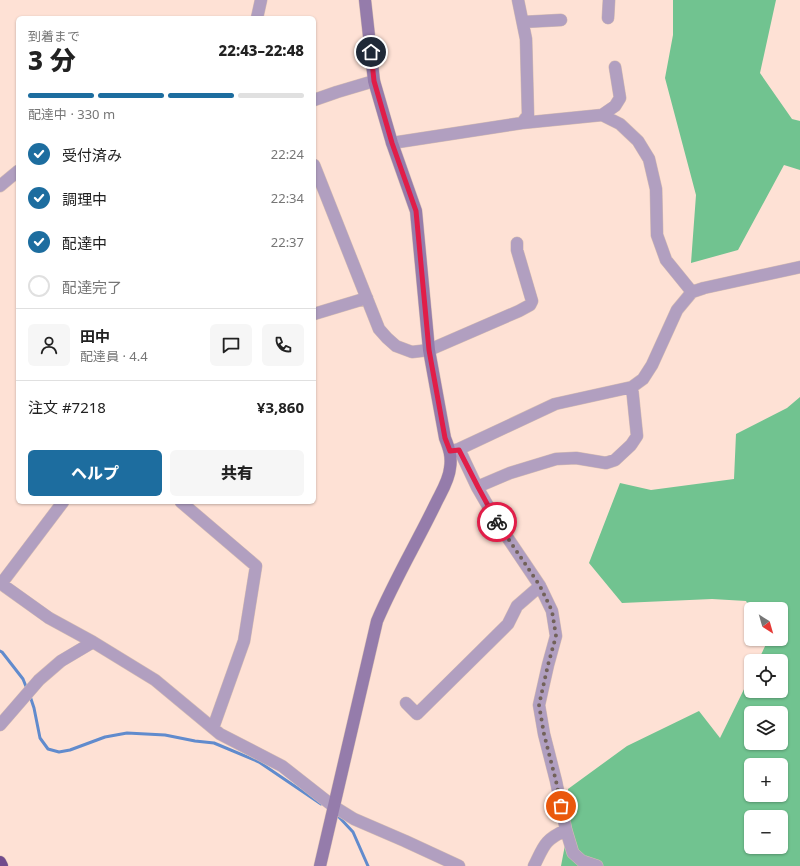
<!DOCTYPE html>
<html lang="ja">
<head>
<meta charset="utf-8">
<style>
	:root { --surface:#fff; --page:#f6f6f6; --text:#222; --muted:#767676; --line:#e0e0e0; --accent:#1d6d9f }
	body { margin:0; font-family:"Noto Sans","Noto Sans JP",sans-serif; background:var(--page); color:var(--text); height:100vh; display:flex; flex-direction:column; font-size:15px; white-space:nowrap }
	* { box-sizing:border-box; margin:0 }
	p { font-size:13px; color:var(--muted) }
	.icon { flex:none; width:22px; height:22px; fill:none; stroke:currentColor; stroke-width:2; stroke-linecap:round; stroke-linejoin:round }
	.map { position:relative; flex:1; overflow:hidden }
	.side { position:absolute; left:16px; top:16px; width:300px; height:488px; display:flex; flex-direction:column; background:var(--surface); border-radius:6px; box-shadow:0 1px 3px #0004 }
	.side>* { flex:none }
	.needle { width:26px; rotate:143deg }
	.tools { position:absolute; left:744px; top:602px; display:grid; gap:8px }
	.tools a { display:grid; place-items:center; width:44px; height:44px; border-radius:6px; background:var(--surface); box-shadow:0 1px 3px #0004; font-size:20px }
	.pin { position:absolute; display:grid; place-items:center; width:34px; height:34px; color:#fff; margin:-17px; border:2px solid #fff; border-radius:50%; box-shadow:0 1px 4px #0007 }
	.courier { position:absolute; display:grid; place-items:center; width:40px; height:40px; margin:-20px; border:3px solid #e11d48; border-radius:50%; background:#fff; color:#222; box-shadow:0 1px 5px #0007 }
	.head em { font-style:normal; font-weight:800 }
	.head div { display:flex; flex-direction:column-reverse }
	.head { display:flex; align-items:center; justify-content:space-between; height:68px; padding:0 12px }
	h1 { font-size:26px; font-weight:800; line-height:30px }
	.bar { display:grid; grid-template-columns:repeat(4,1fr); gap:6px 4px; align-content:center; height:48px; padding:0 12px }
	.bar i { height:5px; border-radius:3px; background:var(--line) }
	.bar .active { background:var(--accent) }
	.bar p { grid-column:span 4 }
	.line { display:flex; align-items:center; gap:10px; padding:0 12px; border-top:1px solid var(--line) }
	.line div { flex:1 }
	.round { display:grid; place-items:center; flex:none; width:42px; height:42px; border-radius:6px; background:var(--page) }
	ol { padding:0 12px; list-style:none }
	li { display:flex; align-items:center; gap:12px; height:44px }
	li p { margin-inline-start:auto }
	li .icon { padding:4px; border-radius:50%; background:var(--accent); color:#fff; stroke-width:4 }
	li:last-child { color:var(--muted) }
	li i { width:22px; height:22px; border:2px solid var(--line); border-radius:50% }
	.button { display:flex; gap:8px; margin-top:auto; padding:8px 12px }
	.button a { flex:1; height:46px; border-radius:6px; background:var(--accent); color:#fff; font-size:16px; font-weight:800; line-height:46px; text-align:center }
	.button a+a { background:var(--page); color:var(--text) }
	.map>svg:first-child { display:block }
</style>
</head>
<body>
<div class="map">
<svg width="800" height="866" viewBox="0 0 800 866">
	<rect width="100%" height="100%" fill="#fee1d5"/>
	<!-- forest -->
	<path fill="#71c390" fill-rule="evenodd" d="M673,0H776L760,73L792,119L800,121V170L784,165L738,250L691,263L696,195L665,78L673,35Z
		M800,397V866H561L569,824L568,789L627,746L699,711L720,738L751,675V691H781V661H758L768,640L767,639H781V609L751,610L746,601L712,599L622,603L589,563L620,483L651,490L734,479L736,434L787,408ZM751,713H781V743H751ZM751,765H781V795H751ZM751,817H781V847H751Z"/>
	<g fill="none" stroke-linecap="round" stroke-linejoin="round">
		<!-- stream -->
		<path stroke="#618bcd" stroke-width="3" d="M0,651L2,652L23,679L27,689
			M30,696L34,708L40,738L48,749L59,752L70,750L105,737L127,733L165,735L195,741L214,743L259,762L321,804
			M339,817L353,832L368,866"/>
		<!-- street casing -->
		<g stroke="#d7beb3" stroke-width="13">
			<path id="street" d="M257,18L261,0
				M608,18L609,0
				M523,22L561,20
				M314,100L337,92L374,81
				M602,115L615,106L620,98L615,67
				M522,123L602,115L620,124L638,141L649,159L656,189L657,235L666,260L692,292
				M392,143L522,123L528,115L526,39L518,0
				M314,165L379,329L387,338L396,346L412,352L429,350L519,311L530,305L532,301L517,250V243
				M0,186L18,171
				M314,314L367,298
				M459,449L477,487L499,525L540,586L552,611L556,636L548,665L539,705L544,734L556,781L566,830L573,853L582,861L597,866
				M451,451L459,449L555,404L632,387L643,379L652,365L677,310L692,292L704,288L800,267
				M477,487L510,473L556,459L576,458L606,463L615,460L631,445L637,436L632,387
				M181,502L256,566L244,641L213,728
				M0,583L49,618L93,642L155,680L220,734L282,766L333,806L354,819L405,841L459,866
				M1,584L63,502
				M406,703L417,714L508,624L517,606L540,586
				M0,725L39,680L61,661L93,642
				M534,866C544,846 544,840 566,830"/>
		</g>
		<!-- secondary casing -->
		<g stroke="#d7beb3" stroke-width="13">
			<path id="secondary" d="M320,866L377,621C394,581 416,544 435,505C440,494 449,481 450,468C452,457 449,448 445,438L429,350L416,211L392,143L374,81L365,0"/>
		</g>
		<!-- highway casing -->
		<g stroke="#d7beb3" stroke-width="13">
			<path id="highway" d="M0,862L2,866"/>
		</g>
		<!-- street -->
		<use href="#street" stroke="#b19fc0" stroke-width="12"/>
		<!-- secondary -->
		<use href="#secondary" stroke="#957cab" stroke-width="12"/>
		<!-- highway -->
		<use href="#highway" stroke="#714b8d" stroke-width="12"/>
	</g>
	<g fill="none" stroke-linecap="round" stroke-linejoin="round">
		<!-- done -->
		<path stroke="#72625a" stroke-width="4" stroke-dasharray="0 7.2" d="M497,522L540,586L552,611L556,636L548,665L539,705L544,734L556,781L561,806"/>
		<!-- route -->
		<path stroke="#e11d48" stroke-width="5" d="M371,52L374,81L392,143L416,211L429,350L445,438L450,451L459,450L478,487L497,522"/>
	</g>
</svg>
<div class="tools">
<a><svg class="needle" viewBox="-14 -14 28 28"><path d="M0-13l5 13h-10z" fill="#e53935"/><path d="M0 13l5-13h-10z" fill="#767676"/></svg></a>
<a><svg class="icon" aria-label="locate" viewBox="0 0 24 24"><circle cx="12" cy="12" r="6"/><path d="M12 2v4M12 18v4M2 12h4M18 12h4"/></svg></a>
<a><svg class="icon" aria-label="layers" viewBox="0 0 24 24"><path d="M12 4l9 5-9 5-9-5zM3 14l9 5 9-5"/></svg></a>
<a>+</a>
<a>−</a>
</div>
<div class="pin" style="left:561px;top:806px;background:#ea580c"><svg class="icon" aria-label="bag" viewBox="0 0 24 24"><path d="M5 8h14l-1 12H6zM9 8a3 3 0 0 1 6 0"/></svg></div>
<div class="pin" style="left:371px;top:52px;background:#1f2937"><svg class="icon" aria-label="home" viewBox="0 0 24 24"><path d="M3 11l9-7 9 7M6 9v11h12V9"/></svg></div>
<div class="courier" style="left:497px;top:522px"><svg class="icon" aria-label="bike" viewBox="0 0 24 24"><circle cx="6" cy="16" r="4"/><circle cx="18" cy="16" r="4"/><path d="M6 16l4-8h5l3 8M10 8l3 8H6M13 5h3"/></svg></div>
<section class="side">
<div class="head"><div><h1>3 分</h1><p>到着まで</p></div><em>22:43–22:48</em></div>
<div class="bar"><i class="active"></i><i class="active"></i><i class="active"></i><i></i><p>配達中 · 330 m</p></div>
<ol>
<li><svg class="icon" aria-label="check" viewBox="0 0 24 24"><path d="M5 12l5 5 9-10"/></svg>受付済み<p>22:24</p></li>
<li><svg class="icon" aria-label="check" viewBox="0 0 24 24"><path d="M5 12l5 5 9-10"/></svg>調理中<p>22:34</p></li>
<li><svg class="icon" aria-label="check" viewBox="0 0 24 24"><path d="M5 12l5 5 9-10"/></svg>配達中<p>22:37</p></li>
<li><i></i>配達完了</li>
</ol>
<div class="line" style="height:72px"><a class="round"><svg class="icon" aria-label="person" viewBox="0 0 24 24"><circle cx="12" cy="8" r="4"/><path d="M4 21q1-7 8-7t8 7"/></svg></a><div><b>田中</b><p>配達員 · 4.4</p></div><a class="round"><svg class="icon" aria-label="chat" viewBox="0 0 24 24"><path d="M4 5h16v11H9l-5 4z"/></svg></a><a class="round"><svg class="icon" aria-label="phone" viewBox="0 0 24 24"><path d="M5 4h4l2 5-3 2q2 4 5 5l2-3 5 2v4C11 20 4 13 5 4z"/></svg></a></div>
<div class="line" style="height:52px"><div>注文 #7218</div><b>¥3,860</b></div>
<div class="button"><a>ヘルプ</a><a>共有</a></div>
</section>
</div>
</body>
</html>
